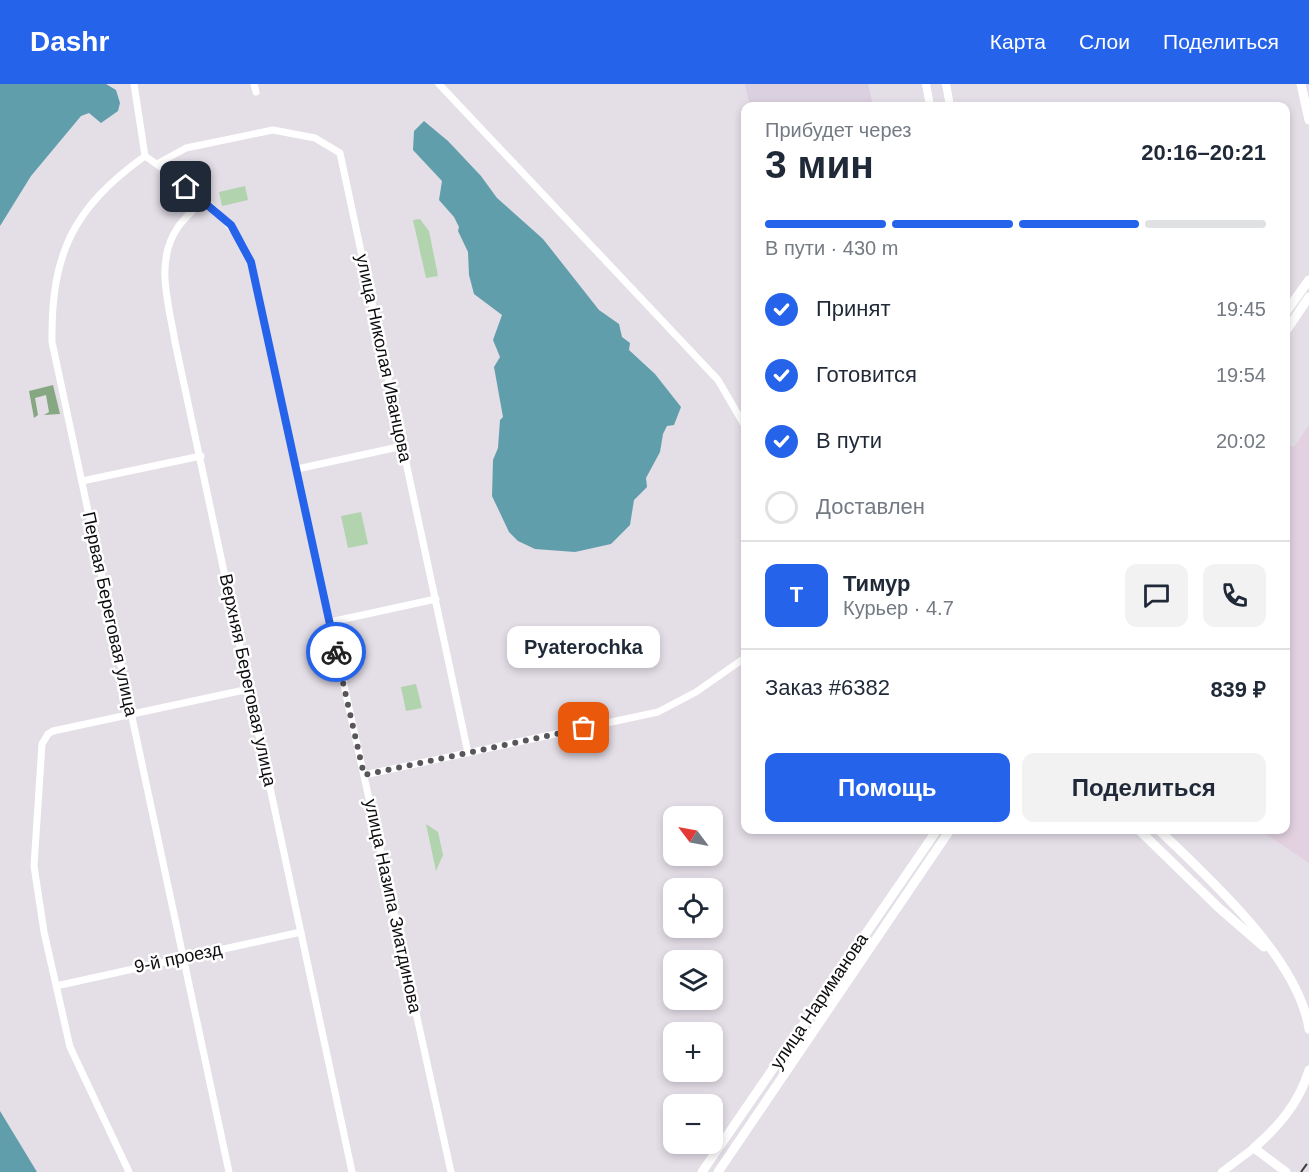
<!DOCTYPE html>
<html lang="ru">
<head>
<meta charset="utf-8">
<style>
	:root { --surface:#fff; --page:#f2f2f3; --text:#1f2937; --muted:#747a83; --line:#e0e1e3; --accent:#2563eb }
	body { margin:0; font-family:Helvetica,sans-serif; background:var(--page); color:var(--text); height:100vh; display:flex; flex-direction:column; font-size:22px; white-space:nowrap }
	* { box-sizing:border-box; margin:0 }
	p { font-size:20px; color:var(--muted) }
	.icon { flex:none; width:33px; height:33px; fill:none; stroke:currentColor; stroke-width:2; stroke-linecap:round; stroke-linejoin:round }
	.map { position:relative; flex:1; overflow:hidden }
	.side { position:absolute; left:741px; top:18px; width:549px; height:732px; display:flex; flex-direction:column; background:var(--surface); border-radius:12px; box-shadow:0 3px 9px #0003 }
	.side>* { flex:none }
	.needle { width:39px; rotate:302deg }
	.buttons { position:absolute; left:663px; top:722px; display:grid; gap:12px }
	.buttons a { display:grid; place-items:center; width:60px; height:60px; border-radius:12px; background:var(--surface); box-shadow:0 3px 9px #0003; font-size:30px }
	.pin { position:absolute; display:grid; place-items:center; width:51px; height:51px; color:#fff; margin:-26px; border-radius:12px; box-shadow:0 3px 9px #0006 }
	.courier { position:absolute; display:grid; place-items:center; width:60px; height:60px; margin:-30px; border:4px solid #2563eb; border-radius:50%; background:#fff; color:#222; box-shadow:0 2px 8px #0007 }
	.bubble { position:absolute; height:42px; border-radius:12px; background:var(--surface); box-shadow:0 3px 9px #0003; font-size:20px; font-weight:700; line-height:42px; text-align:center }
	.head em { font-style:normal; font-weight:700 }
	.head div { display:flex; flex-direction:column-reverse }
	.head { display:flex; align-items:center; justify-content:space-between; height:102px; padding:0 24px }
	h1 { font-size:39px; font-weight:700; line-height:45px }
	.bar { display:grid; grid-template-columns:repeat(4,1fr); gap:9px 6px; align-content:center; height:72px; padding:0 24px }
	.bar i { height:8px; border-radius:4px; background:var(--line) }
	.bar .active { background:var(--accent) }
	.bar p { grid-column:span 4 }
	.line { display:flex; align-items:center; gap:15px; padding:0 24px; border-top:2px solid var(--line) }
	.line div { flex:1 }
	.round { display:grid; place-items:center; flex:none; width:63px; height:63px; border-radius:12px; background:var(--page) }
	ol { padding:0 24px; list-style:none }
	li { display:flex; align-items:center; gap:18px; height:66px }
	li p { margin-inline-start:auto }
	li .icon { padding:6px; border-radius:50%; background:var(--accent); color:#fff; stroke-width:4 }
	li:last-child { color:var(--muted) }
	li i { width:33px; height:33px; border:3px solid var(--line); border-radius:50% }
	.primary-button { display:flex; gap:12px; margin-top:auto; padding:12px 24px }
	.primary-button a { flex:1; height:69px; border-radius:12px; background:var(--accent); color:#fff; font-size:24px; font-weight:700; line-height:69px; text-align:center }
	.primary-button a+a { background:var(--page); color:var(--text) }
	header { display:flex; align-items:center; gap:36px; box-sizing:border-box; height:84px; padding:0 30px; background:var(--accent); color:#fff }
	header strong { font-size:28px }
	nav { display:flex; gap:33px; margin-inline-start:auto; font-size:21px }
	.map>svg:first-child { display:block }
</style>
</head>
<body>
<header>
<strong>Dashr</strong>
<nav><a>Карта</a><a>Слои</a><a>Поделиться</a></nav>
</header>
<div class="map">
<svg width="1309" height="1088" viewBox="0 0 1309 1088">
	<rect width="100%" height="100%" fill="#e4dee7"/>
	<!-- industrial -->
	<path fill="#e3d1e1" d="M1309,341V779L1260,746H1286V360L1294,363Z"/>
	<!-- built -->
	<path fill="#dad0df" d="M745,0H868L873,22H750Z"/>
	<!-- green -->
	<path fill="#b1d3ad" d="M245,102L248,116L222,122L219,108Z
		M420,135L429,147L438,192L426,194L413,136Z
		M361,428L368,460L348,464L341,432Z
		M416,600L422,624L406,627L401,603Z
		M426,740L438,748L443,771L436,787Z"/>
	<!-- forest -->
	<path fill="#85a781" d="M53,301L60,330L44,331L49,328L46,311L35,314L38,331L34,334L29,307Z"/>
	<!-- water -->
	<path fill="#619eab" d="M0,0H106L116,6L120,19L118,27L101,39L89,29L81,32L31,92L0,142Z
		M424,37L448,57L481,92L497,114L543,155L599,226L619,240L622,253L630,259L629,266L655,290L681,323L674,341L667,342L663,350L660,368L646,394L647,403L634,416L630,441L611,460L575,468L535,465L518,457L509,448L492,412L493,376L498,364L500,336L503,333L494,283L500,273L493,256L502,231L474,210L469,191L468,168L458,147L459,143L454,133L439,116L442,97L413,66L414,47Z
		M0,1027L37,1088H0Z"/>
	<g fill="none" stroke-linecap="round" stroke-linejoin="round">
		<!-- minor -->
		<path stroke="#fff" stroke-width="7" d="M134,0L145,72
			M254,0L256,8
			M439,0L718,296L746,344
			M145,72C186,101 232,130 251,178L451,1088
			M145,72C73,124 51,169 52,258L229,1088
			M157,80L186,64L273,46L315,54L340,69L468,669
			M203,115C195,125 185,133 178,143C154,178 169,220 175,258L352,1088
			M297,385L403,362
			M82,397L201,372
			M330,538L436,515
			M364,691L658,628L696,608L746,573
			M56,902L301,848
			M129,1088L70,963L44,848L34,782L42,660L48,650L53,647L249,605"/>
		<!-- tertiary -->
		<path stroke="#fff" stroke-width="8" d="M926,0L930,22
			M946,0L950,22
			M1222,1088L1254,1064"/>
		<!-- secondary -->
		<path stroke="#fff" stroke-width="9" d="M1301,0L1309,36
			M1286,228L1309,196
			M1286,247L1309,213
			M1139,746L1219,824L1264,863
			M1159,746C1209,795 1298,873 1309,945
			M702,1088L937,746
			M718,1088L950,746
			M1286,1088L1254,1064C1279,1042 1299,1019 1309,986"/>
		<!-- rail -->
		<path stroke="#3f3c41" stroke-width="2" stroke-dasharray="10 10" stroke-linecap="butt" d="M1301,1088L1309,1077"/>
	</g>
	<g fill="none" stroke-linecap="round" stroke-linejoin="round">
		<!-- done -->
		<path stroke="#59565b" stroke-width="6" stroke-dasharray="0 10.8" d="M336,568L364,691L584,644"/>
		<!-- route -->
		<path stroke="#2563eb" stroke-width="8" d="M186,103L231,141L251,178L336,568"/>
	</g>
	<g text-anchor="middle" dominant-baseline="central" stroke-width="5" stroke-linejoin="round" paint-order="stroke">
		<!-- street labels -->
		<g font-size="18" fill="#0e0c0f" stroke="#fff">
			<text transform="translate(384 274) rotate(78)">улица Николая Иванцова</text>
			<text transform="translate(110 530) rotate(78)">Первая Береговая улица</text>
			<text transform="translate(248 596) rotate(78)">Верхняя Береговая улица</text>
			<text transform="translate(393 822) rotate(78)">улица Назипа Зиатдинова</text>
			<text transform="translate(178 874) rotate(-12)">9-й проезд</text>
			<text transform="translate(819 917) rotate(-56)">улица Нариманова</text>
		</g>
	</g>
</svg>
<div class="buttons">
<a><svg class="needle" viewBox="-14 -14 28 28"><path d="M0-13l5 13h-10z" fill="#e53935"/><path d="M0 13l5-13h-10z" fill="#747a83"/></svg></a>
<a><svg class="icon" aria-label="locate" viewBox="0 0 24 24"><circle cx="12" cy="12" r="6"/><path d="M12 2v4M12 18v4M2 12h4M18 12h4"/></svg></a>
<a><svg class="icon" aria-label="layers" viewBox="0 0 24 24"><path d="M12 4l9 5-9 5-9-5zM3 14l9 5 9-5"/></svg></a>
<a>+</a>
<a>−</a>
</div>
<div class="pin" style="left:584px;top:644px;background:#ea580c"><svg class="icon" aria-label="bag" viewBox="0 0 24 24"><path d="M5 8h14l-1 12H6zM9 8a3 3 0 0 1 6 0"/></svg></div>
<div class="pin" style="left:186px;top:103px;background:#1f2937"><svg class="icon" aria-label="home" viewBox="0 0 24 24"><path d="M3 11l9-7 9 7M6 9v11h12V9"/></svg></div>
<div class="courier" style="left:336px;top:568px"><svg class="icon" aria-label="bike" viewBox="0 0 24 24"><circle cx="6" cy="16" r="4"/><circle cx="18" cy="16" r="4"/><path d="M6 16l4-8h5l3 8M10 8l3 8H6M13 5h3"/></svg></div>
<div class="bubble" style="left:507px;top:542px;width:153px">Pyaterochka</div>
<section class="side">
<div class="head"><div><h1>3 мин</h1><p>Прибудет через</p></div><em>20:16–20:21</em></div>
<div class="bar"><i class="active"></i><i class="active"></i><i class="active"></i><i></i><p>В пути · 430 m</p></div>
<ol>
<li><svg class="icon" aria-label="check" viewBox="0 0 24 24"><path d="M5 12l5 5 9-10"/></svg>Принят<p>19:45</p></li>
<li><svg class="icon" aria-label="check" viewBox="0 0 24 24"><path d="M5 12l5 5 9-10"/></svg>Готовится<p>19:54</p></li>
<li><svg class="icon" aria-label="check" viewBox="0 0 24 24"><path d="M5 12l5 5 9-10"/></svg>В пути<p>20:02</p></li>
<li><i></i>Доставлен</li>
</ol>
<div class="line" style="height:108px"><b class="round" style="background:var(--accent);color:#fff">Т</b><div><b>Тимур</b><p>Курьер · 4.7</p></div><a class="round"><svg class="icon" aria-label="chat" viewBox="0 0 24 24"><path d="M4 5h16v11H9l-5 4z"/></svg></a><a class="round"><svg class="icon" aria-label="phone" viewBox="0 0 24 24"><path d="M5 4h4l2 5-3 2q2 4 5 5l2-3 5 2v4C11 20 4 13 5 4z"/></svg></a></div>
<div class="line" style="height:78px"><div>Заказ #6382</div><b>839 ₽</b></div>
<div class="primary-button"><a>Помощь</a><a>Поделиться</a></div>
</section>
</div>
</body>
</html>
